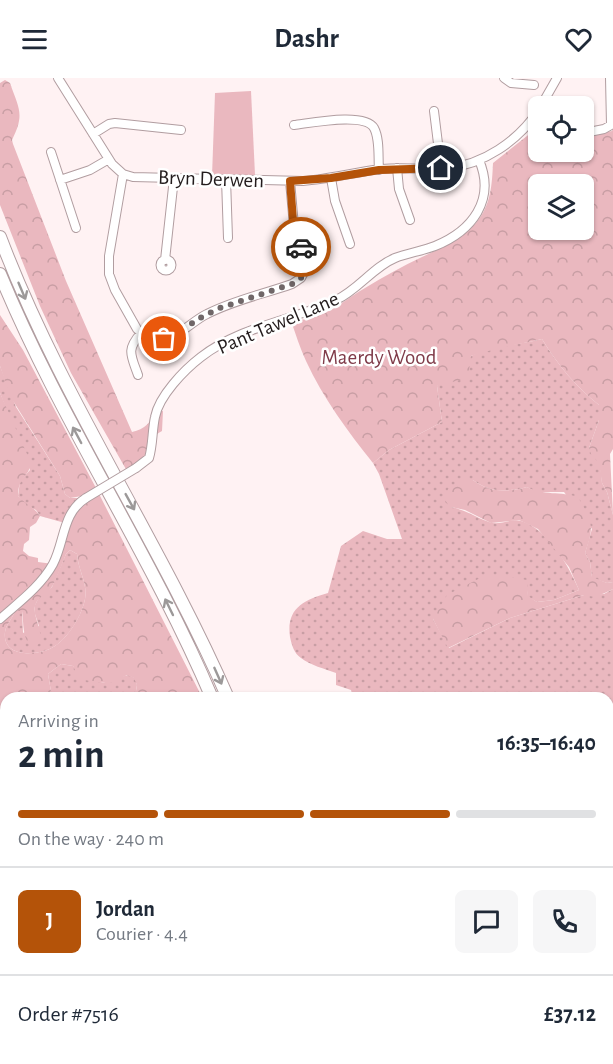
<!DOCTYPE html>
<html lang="en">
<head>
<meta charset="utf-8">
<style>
	:root { --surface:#fff; --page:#f6f6f7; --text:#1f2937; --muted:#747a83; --line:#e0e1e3; --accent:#b45309 }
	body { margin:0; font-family:"Alegreya Sans",sans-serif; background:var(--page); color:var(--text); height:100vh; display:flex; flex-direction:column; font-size:22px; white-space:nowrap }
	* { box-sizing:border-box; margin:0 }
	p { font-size:20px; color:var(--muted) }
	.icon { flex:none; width:33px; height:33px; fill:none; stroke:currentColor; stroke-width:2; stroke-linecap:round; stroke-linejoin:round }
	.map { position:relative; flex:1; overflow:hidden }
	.panel { position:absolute; left:0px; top:614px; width:614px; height:374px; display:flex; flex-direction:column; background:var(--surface); border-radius:18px 18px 0 0; box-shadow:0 2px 4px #0004 }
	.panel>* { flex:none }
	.tools { position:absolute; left:528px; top:18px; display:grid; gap:12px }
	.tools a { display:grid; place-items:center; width:66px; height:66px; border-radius:9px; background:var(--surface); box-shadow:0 2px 4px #0004; font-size:30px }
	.pin { position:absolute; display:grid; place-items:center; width:51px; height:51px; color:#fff; margin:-26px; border:3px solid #fff; border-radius:50%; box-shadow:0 2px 6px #0007 }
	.courier { position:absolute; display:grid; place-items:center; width:60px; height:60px; margin:-30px; border:4px solid #b45309; border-radius:50%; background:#fff; color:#222; box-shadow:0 2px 8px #0007 }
	.summary em { font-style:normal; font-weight:600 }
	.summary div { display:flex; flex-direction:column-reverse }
	.summary { display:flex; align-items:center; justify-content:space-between; height:102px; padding:0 18px }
	h1 { font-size:39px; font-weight:600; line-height:45px }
	.bar { display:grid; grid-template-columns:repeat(4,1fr); gap:9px 6px; align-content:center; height:72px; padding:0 18px }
	.bar i { height:8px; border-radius:4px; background:var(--line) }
	.bar .active { background:var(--accent) }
	.bar p { grid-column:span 4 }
	.line { display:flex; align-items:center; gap:15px; padding:0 18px; border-top:2px solid var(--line) }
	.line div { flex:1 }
	.round { display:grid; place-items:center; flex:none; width:63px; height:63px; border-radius:9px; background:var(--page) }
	header { display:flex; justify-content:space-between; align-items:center; height:78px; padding:0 18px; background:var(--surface); font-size:27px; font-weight:600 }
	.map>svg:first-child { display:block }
</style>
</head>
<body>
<header><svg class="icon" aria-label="menu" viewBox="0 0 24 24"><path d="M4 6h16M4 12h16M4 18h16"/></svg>Dashr<svg class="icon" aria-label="heart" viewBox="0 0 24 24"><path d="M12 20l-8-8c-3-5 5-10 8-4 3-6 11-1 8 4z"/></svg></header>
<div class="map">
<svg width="613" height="986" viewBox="0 0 613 986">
	<defs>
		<pattern id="grass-dots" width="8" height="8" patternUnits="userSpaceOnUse" patternTransform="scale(1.5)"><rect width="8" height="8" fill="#eab8bf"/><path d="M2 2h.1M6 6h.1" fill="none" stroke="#c89ea4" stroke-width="1.8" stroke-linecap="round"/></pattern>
		<pattern id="forest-crowns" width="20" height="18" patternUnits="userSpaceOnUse" patternTransform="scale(1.5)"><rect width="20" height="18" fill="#eab8bf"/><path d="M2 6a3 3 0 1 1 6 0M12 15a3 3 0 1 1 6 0" fill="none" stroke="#c89ea4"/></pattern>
	</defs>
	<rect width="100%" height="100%" fill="#fff2f3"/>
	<!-- grass -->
	<path fill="url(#grass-dots)" d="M542,261C557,286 576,309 599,327V342L589,370L600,385L602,405L607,414L613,437V504L607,505L592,500L590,484L585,475L592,451L564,414H536L527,409C508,414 490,415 473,402L451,429C466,432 475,439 489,444C499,448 511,440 521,443C548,451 569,488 579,512L554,522L537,524L528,519L527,512L433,541L449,570L510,540L584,517L604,516L613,511V986H399L389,981H608V620L353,619L351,612L336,607V595C325,591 310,587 301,580C294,575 292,568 290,559C286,531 303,522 328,515L341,468L363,453L387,461H402L379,396L373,385L389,372L442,344L437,308C448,298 460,284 473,277C494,267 519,267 542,261Z
		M0,288L16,329L60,398L65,416L70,420H86L65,445L40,438L36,432L25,427L18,418L20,403L30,392L0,315Z
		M70,472L77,476C78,492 88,505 85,521C82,537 69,559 55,568C40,578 2,581 5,554C6,546 13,540 15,533H22L23,555L39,548L35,536V527L39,519L52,509L66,476Z
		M61,586L73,588L86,602H96L103,605L128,597L135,600L137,607L135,619H52L48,596Z
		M0,864L6,865V928L0,929Z
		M114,981H200V986H90Z"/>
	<!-- forest -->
	<path fill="url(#forest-crowns)" fill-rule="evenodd" d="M5,2L10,5C19,31 25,36 12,62L13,66L66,203L132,354C145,351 150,345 156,334L163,333L162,353L155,357L142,386L127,393L71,295L40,228L0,127V5Z
		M537,50L538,51V74H584V59L612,53L613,50V371L610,376L613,437L607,414L602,405L599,385L591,376L589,370L599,342V327C576,309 557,286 542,261C518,267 494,270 471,278L468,300L437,308L442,344L389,372L373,385C348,354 323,320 306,283C300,270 296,257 291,243C300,242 310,241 318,238C336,231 349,219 365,210C383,199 403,188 422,179C441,170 462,162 476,145C491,127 492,107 493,85ZM538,106H584V152H538Z
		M0,237L23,272L96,410L202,619H135L137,607L134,600L127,597C121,600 115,604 109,605C107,606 78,601 75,600V592L73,588L61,586L48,596L52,619L6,620V667L0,665V315L31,385C29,399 18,399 18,418C25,426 34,429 40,438L36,445L30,449L29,462L24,466L23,473L29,478L38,480V484L53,486L70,435L88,417L70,420L65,416L60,398L10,318L0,288ZM70,472L77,476C78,492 88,505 85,521C82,537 68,560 55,568C40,578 2,581 5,554C6,546 13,540 15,533H22C24,546 22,557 30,568H36L40,565C43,552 33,540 35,528C38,517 48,516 53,507C58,497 62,486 66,476Z
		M473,402C490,415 508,414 527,409C543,418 561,413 578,419C592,444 595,447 585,475L590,484L592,499L607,505L613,504V511C602,516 596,521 584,517L510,540L448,570L433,541L447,517L488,496L527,502L528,518L537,524L554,522L579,512L569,489L538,451L519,442L491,445L465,432L451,429L445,424L448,411L460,403Z
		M0,685L6,689V865L0,864Z"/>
	<!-- park -->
	<path fill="#eab8bf" d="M251,13L255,97L212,98L215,15Z"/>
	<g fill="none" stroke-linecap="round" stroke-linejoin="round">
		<!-- minor casing -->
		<g stroke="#b19da0" stroke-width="10">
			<path id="minor" d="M58,0L112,86L123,96L133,99L303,103C330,101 355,94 382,91C403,89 425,92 447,90C483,87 518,63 538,33
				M504,0L511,5L534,7
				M541,28L557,0
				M434,33L441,90
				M294,47C311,45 365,34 374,50C380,61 378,79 379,92
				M584,55L604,51L611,47L610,0
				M93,56L109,46L115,45L181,52
				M51,74L76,150
				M397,90L399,111L410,142
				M123,96L109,178V196L115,212L137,251C145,259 157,264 168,260C182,256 194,242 207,236C234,222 264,216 292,206L301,200L307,188L294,148L290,103
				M331,100L335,123L350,166
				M226,101L228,160
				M60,102L90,92L109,81
				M160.5 187a5.5 5.5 0 1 1 11 0a5.5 5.5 0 1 1-11 0Z
				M165,182L174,100
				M138,297C131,277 126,272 141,255
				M136,390L149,380C153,367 152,353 155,339C159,318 184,292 201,279C241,248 292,243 336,222C358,212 373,189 395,180C408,175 422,173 435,168C472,153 496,122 479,82
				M0,541C18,525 41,508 53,486C65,463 62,435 86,420
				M71,986L101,981
				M206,986L207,981"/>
		</g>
		<!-- highway casing -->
		<g stroke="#b19da0" stroke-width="14">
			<path id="highway" d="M0,159C61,320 159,462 228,620
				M0,196C60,342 150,474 212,620
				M309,981L310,986
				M324,981V986"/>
		</g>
		<!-- minor -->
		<use href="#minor" stroke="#fff" stroke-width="8"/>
		<!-- highway -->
		<use href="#highway" stroke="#fff" stroke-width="12"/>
		<!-- minor-bridge casing -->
		<g stroke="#b19da0" stroke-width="10" stroke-linecap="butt">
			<path id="minor-bridge" d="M86,420L136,390"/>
		</g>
		<!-- minor-bridge -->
		<use href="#minor-bridge" stroke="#fff" stroke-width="8"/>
	</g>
	<!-- one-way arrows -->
	<defs><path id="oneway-shaft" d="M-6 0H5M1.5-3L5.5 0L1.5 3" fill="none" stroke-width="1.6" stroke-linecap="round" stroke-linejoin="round" transform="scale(1.5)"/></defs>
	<g stroke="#9c9999">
		<use href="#oneway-shaft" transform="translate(22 213) rotate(67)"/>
		<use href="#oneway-shaft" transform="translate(77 357) rotate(-118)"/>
		<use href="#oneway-shaft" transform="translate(130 424) rotate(61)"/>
		<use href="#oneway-shaft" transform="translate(169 529) rotate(-116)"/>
		<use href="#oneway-shaft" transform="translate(218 598) rotate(66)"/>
	</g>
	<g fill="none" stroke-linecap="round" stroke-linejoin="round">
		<!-- done -->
		<path stroke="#706768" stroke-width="6" stroke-dasharray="0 10.8" d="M164,261L175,257L198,241L220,230L292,206L301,200L306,191L301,169"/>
		<!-- route -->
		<path stroke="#b45309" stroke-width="8" d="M301,169L293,142L290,103L331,100L379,92L441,90"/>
	</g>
	<g text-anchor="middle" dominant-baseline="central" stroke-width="5" stroke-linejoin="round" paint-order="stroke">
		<!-- street labels -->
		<g font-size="21" fill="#231c1d" stroke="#fff">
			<text transform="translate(211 101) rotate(2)">Bryn Derwen</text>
			<text transform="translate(278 245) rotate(-23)">Pant Tawel Lane</text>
		</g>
		<!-- park labels -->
		<g font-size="21" fill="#7f3b49" stroke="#fff">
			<text x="379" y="279">Maerdy Wood</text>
		</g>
	</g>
</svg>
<div class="tools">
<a><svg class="icon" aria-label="locate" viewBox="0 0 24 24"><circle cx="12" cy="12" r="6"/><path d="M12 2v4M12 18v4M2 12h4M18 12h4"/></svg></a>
<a><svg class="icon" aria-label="layers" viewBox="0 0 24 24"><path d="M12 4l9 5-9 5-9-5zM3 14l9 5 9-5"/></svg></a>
</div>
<div class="pin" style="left:164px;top:261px;background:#ea580c"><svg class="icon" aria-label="bag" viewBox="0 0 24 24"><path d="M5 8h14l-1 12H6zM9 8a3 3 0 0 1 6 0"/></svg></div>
<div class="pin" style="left:441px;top:90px;background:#1f2937"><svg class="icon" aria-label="home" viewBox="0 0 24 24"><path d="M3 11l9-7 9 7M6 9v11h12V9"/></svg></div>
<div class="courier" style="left:301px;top:169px"><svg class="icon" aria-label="car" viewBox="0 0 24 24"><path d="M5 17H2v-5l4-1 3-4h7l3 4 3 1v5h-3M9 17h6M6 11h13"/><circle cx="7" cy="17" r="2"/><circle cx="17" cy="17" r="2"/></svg></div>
<section class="panel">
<div class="summary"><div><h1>2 min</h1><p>Arriving in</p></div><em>16:35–16:40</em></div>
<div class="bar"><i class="active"></i><i class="active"></i><i class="active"></i><i></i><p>On the way · 240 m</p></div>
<div class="line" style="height:108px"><b class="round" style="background:var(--accent);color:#fff">J</b><div><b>Jordan</b><p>Courier · 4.4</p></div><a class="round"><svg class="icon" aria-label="chat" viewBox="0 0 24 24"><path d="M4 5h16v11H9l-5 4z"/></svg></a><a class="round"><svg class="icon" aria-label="phone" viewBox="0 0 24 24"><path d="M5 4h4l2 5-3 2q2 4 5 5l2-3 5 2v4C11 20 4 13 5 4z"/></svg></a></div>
<div class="line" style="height:78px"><div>Order #7516</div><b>£37.12</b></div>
</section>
</div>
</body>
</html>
